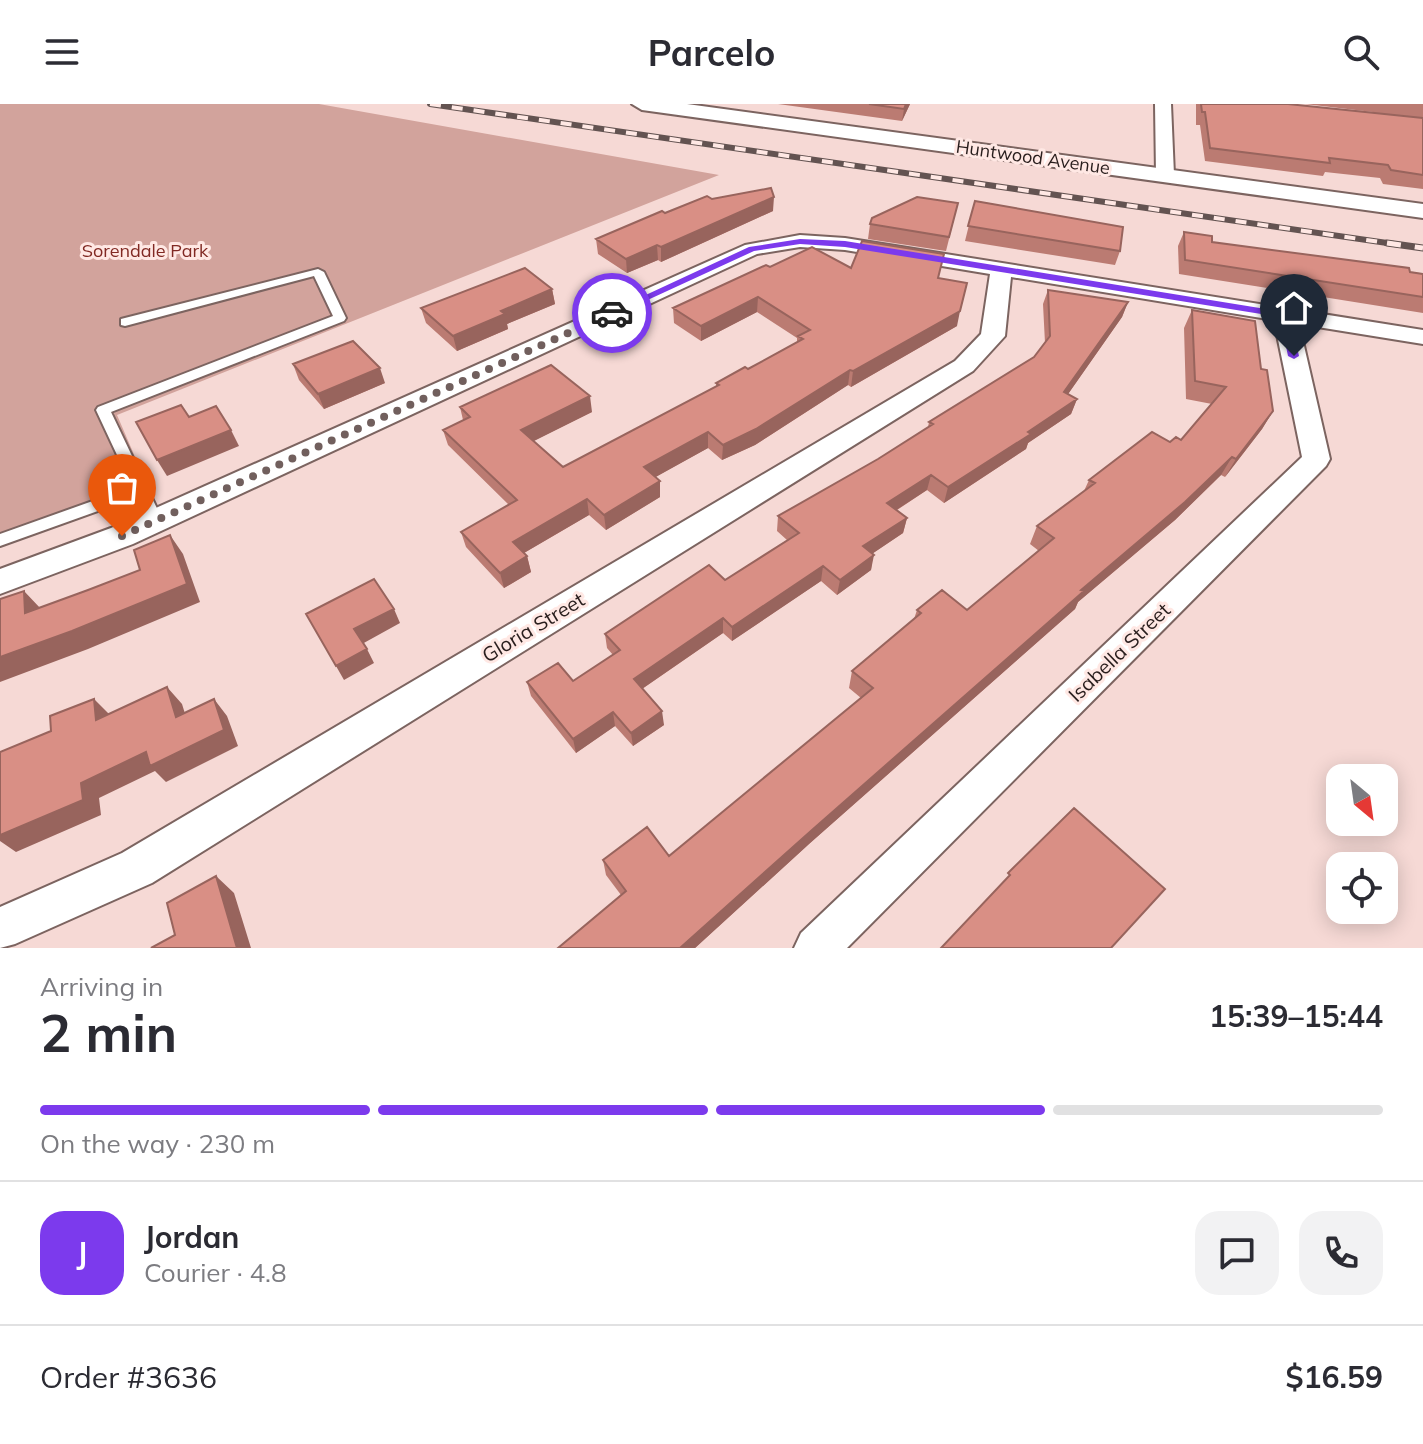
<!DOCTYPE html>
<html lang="en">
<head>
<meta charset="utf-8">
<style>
	:root { --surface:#fff; --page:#f2f2f3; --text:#2b2b33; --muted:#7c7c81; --line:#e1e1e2; --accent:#7c3aed }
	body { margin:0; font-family:Mulish,sans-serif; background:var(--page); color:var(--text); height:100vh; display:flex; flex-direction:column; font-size:30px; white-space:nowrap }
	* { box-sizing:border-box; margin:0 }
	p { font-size:26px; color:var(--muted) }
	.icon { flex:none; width:44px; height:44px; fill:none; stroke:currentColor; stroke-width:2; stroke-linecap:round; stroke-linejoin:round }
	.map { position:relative; height:844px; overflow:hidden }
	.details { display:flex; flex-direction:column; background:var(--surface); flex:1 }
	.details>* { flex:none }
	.needle { width:52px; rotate:151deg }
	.tools { position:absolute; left:1326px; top:660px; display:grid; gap:16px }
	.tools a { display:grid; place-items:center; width:72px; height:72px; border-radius:16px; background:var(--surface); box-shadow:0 4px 20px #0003; font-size:40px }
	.pin { position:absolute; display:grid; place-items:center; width:68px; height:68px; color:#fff; margin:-82px -34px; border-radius:50% 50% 50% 0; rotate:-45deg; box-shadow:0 0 8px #0007 }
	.pin .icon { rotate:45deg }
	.courier { position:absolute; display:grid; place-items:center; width:80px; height:80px; margin:-40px; border:6px solid #7c3aed; border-radius:50%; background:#fff; color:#222; box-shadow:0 2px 10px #0007 }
	.head em { font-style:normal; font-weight:700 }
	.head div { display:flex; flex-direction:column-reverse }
	.head { display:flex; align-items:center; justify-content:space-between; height:136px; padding:0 40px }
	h1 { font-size:52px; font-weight:700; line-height:60px }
	.bar { display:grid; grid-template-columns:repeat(4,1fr); gap:12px 8px; align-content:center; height:96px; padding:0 40px }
	.bar i { height:10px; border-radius:6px; background:var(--line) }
	.bar .active { background:var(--accent) }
	.bar p { grid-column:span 4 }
	.line { display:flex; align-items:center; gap:20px; padding:0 40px; border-top:2px solid var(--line) }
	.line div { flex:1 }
	.round { display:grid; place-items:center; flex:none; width:84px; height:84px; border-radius:24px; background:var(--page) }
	header { display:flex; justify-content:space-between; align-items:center; height:104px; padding:0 40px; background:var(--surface); font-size:36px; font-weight:700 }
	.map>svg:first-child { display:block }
</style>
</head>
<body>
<header><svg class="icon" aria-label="menu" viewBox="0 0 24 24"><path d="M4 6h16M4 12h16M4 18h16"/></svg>Parcelo<svg class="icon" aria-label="search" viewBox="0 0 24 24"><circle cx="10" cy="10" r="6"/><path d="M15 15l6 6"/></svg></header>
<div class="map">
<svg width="1423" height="844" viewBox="0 0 1423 844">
	<rect width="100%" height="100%" fill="#f6d9d5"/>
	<!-- green -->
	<path fill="#d2a39c" d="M0,0H319L719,71L117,311L148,383L60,422L0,441Z"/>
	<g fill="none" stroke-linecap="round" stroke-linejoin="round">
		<!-- service casing -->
		<g stroke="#7c6460" stroke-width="4">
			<path id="service" d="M318,165L324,168L346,214L344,217L111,308L163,417L161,421H149L137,393L0,442V430L132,383L96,306L98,303L333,212L314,172L125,222L121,221V215Z"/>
		</g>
		<!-- minor casing -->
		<g stroke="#7c6460" stroke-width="4">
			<path id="minor" d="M1155,0H1171L1174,71L1165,77L1156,71Z
				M800,131L845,134L1423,226V240L1299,220L1330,355L1326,362L847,844H794L801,829L1302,353L1274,216L1011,173L1005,232L973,267L152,779L15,840L0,844V803L122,749L955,257L981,230L990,170L845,146L800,143L757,150L133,440L0,490V465L111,424L745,141Z"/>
		</g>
		<!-- tertiary casing -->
		<g stroke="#7c6460" stroke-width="4">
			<path id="tertiary" d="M632,0H687L1423,100V114L642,6Z"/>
		</g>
		<!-- service -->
		<use href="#service" fill="#fff" fill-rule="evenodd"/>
		<!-- minor -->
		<use href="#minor" fill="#fff" fill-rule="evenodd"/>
		<!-- tertiary -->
		<use href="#tertiary" fill="#fff" fill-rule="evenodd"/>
		<!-- rail-far1 casing -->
		<g stroke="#635351" stroke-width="6">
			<path id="rail-far1" d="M430,0L1401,141"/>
		</g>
		<!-- rail casing -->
		<g stroke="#635351" stroke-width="7">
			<path id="rail" d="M1387,139L1423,144"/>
		</g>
		<!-- rail-far1 -->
		<use href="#rail-far1" stroke="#ffe8e4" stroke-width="4" stroke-dasharray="11" stroke-linecap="butt"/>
		<!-- rail -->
		<use href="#rail" stroke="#ffe8e4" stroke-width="5" stroke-dasharray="14" stroke-linecap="butt"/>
	</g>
	<!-- wall -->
	<path fill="#bb7b72" d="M778,0H910L902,17Z
		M1196,0H1288L1373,8L1305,0H1423V85L1383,80L1380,74L1325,68L1323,72L1205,57L1200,21H1196Z
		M712,95L773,107L661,158L658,156L627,169L598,150L596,135L665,109Z
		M975,97L1120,147L1115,161L965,137Z
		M958,99L946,147L868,135L870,120Z
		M1184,128L1212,138L1423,170V209L1179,170L1178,142Z
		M770,163L851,164L938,174L957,222L851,283L848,281L755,341L722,356L708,344L655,373L660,377V393L606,426L589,411L524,449L527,452L531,468L504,484L466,443L461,428L509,401L448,341L443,326L463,316L460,303L592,308L533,337L563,363L716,283V279L748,265L797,238V234L757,208L701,237L674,219L673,204Z
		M552,185L555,200L507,220L508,225L457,247L426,219L421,204Z
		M1048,186L1128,198L1122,213L1068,290L1077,295L1071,310L1028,339L1026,345L944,399L927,386L897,406L907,414L903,429L873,449L871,466L837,491L821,477L732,537L723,529L642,585L664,621L633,642L615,622L576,649L531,592L527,578L573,577L613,551L607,544L605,530L725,476L787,436L777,427L778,412L878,355L928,323L929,318L1034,253L1045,239L1043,200Z
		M1192,206L1261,265L1273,307L1262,325L1225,373L1221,371L1175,416L1078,498L1075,505L809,740L695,844H558L621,791L606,771L603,756L669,752L861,594L849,584L852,567L914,515L917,506H967L1039,447L1030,440L1037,422L1084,387L1089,376L1170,338L1181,336L1212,300L1186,295L1184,224Z
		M293,260L385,279L324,305L299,276Z"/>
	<!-- shaded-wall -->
	<path fill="#98645d" d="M906,0H910L902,17L904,5Z
		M774,93L773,107L661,158V143Z
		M657,141L658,156L627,169L626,155Z
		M552,185L555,200L507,220L508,225L457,247L453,232L501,207Z
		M758,193L757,208L701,237V222Z
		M1128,198L1122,213L1059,303L1064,288Z
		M960,207L957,222L851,283L853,267Z
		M380,264L385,279L324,305L318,290Z
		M850,266L848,281L755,341L722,356L723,341Z
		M590,292L592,308L524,342L521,326Z
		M1077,295L1071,310L1028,339L1026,345L944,399L948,383Z
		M1273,307L1262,325L1225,373L1236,355Z
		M231,326L239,342L167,372L157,356Z
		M708,328V344L645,379L644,363Z
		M1232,353L1221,371L1175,416L1078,498L1075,505L809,740L695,844H680L1081,486Z
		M931,371L927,386L884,414L887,399Z
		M660,377V393L606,426L604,411Z
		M587,395L589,411L517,453L513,438Z
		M907,414L903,429L860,458L863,442Z
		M170,431L183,450L200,498L88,545L0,578V553L187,480Z
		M874,451L871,466L837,491L840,476Z
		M527,452L531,468L504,484L500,469Z
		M823,462L821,477L732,537V523Z
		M24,487L41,505L25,509Z
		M394,505L400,519L362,540L354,525Z
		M723,514V529L636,589L634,575Z
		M367,545L374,559L344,576L336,562Z
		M167,583L182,600L191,629L176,613Z
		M94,595L110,611L96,616Z
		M214,595L227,612L238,642L166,678L155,667L99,694L101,711L16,748L0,737V731Z
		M662,607L664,621L633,642L631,629Z
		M613,608L615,622L576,649L573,635Z
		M216,772L234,789L251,844H237Z"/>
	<!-- building -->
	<path fill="#d98f85" stroke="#98645d" stroke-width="2" d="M869,0H906L904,5Z
		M1201,0H1288L1423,14V71L1391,66L1388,61L1329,54L1330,59L1210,44L1205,8H1202Z
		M771,84L774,93L661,143L657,141L626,155L596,135L662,107L665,109L707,92L712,95Z
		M917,93L958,99L949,133L870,120L872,114Z
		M975,97L1123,123L1120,147L968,122Z
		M1184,128L1212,132V138L1409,164L1410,168L1423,170V193L1185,156Z
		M862,137L944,150L938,174L967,179L960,207L853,267L850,266L756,325L723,341L708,328L644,363L660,377L604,411L587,395L513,438L527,452L500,469L461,428L517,396L443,326L470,313L460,303L551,261L590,292L521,326L563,363L719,281L716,279L745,263L748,265L803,235L798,232L810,226L758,193L701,222L673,204L766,161L770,163L812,143L851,164Z
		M525,164L552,185L501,207L505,210L453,232L421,204Z
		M1048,186L1128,198L1064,288L1077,295L1028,328L1031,330L948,383L931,371L887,399L907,414L863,442L874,451L840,476L823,462L732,523L723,514L634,575L662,607L631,629L613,608L573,635L527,578L558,559L573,577L620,546L605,530L709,461L725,476L799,429L778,412L878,355L933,320L929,318L1034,253L1050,232Z
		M1192,206L1255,217L1261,265L1267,266L1273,307L1236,355L1232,353L1185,398L1081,486L1084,487L812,726L680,844H558L626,787L603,756L647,723L669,752L873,584L852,567L921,509L917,506L942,486L967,506L1054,434L1037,422L1095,379L1089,376L1152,328L1170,338L1176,333L1181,336L1226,283L1195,277Z
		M353,237L380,264L318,290L293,260Z
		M181,301L189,313L216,302L231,326L157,356L136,318Z
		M170,431L187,480L72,527L0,553V495L24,487L25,509L88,486L140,466L134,446Z
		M374,475L394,505L354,525L367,545L336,562L306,510Z
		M167,583L176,613L214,595L224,626L150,662L146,648L81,679L83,696L0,731V648L51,627L50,612L94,595L96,616Z
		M1074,704L1165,785L1111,844H941L1010,771L1008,769Z
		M216,772L237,844H151L175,831L167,799Z"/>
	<!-- route -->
	<path fill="#7c3aed" d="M800,135L845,137L1285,208L1290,211L1299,252L1294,255L1288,252L1280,213L845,143L800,140L754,147L615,211L607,209L749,143Z"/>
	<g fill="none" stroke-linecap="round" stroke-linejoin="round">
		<!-- done -->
		<path stroke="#715f5d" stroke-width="8" stroke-dasharray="0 14.4" d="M122,432L612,209"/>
	</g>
	<g text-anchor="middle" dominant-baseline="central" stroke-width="6" stroke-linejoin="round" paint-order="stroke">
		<!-- far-street labels -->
		<g font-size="18" fill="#291e1d" stroke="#ffe8e4">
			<text transform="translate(1033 53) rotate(8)">Huntwood Avenue</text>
		</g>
		<!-- far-park labels -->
		<g font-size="18" fill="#812923" stroke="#ffe8e4">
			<text x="145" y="146">Sorendale Park</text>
		</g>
		<!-- street labels -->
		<g font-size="20" fill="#291e1d" stroke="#ffe8e4">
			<text transform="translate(533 523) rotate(-31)">Gloria Street</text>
			<text transform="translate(1119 548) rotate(-44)">Isabella Street</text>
		</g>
	</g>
</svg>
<div class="tools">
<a><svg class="needle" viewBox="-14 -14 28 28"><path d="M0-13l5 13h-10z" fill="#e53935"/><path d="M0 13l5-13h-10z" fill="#7c7c81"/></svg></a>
<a><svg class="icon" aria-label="locate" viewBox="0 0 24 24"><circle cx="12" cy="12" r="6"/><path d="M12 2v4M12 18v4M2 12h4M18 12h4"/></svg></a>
</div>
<div class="pin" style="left:122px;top:432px;background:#ea580c"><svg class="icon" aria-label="bag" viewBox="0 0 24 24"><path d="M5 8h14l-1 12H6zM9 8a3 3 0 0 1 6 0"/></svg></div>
<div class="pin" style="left:1294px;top:252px;background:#1f2937"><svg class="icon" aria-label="home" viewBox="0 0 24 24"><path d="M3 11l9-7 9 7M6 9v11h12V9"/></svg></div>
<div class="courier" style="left:612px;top:209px"><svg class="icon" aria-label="car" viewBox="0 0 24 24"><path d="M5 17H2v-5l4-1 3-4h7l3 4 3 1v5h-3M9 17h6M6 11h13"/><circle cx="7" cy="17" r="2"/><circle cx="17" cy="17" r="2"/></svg></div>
</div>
<section class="details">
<div class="head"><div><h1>2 min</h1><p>Arriving in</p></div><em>15:39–15:44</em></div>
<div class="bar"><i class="active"></i><i class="active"></i><i class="active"></i><i></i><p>On the way · 230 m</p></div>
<div class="line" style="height:144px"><b class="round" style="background:var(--accent);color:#fff">J</b><div><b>Jordan</b><p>Courier · 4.8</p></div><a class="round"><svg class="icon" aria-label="chat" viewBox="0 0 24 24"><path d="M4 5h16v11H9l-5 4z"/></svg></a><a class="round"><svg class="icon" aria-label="phone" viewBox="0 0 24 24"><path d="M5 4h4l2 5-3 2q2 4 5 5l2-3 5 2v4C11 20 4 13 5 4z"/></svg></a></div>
<div class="line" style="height:104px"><div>Order #3636</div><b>$16.59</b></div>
</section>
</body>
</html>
